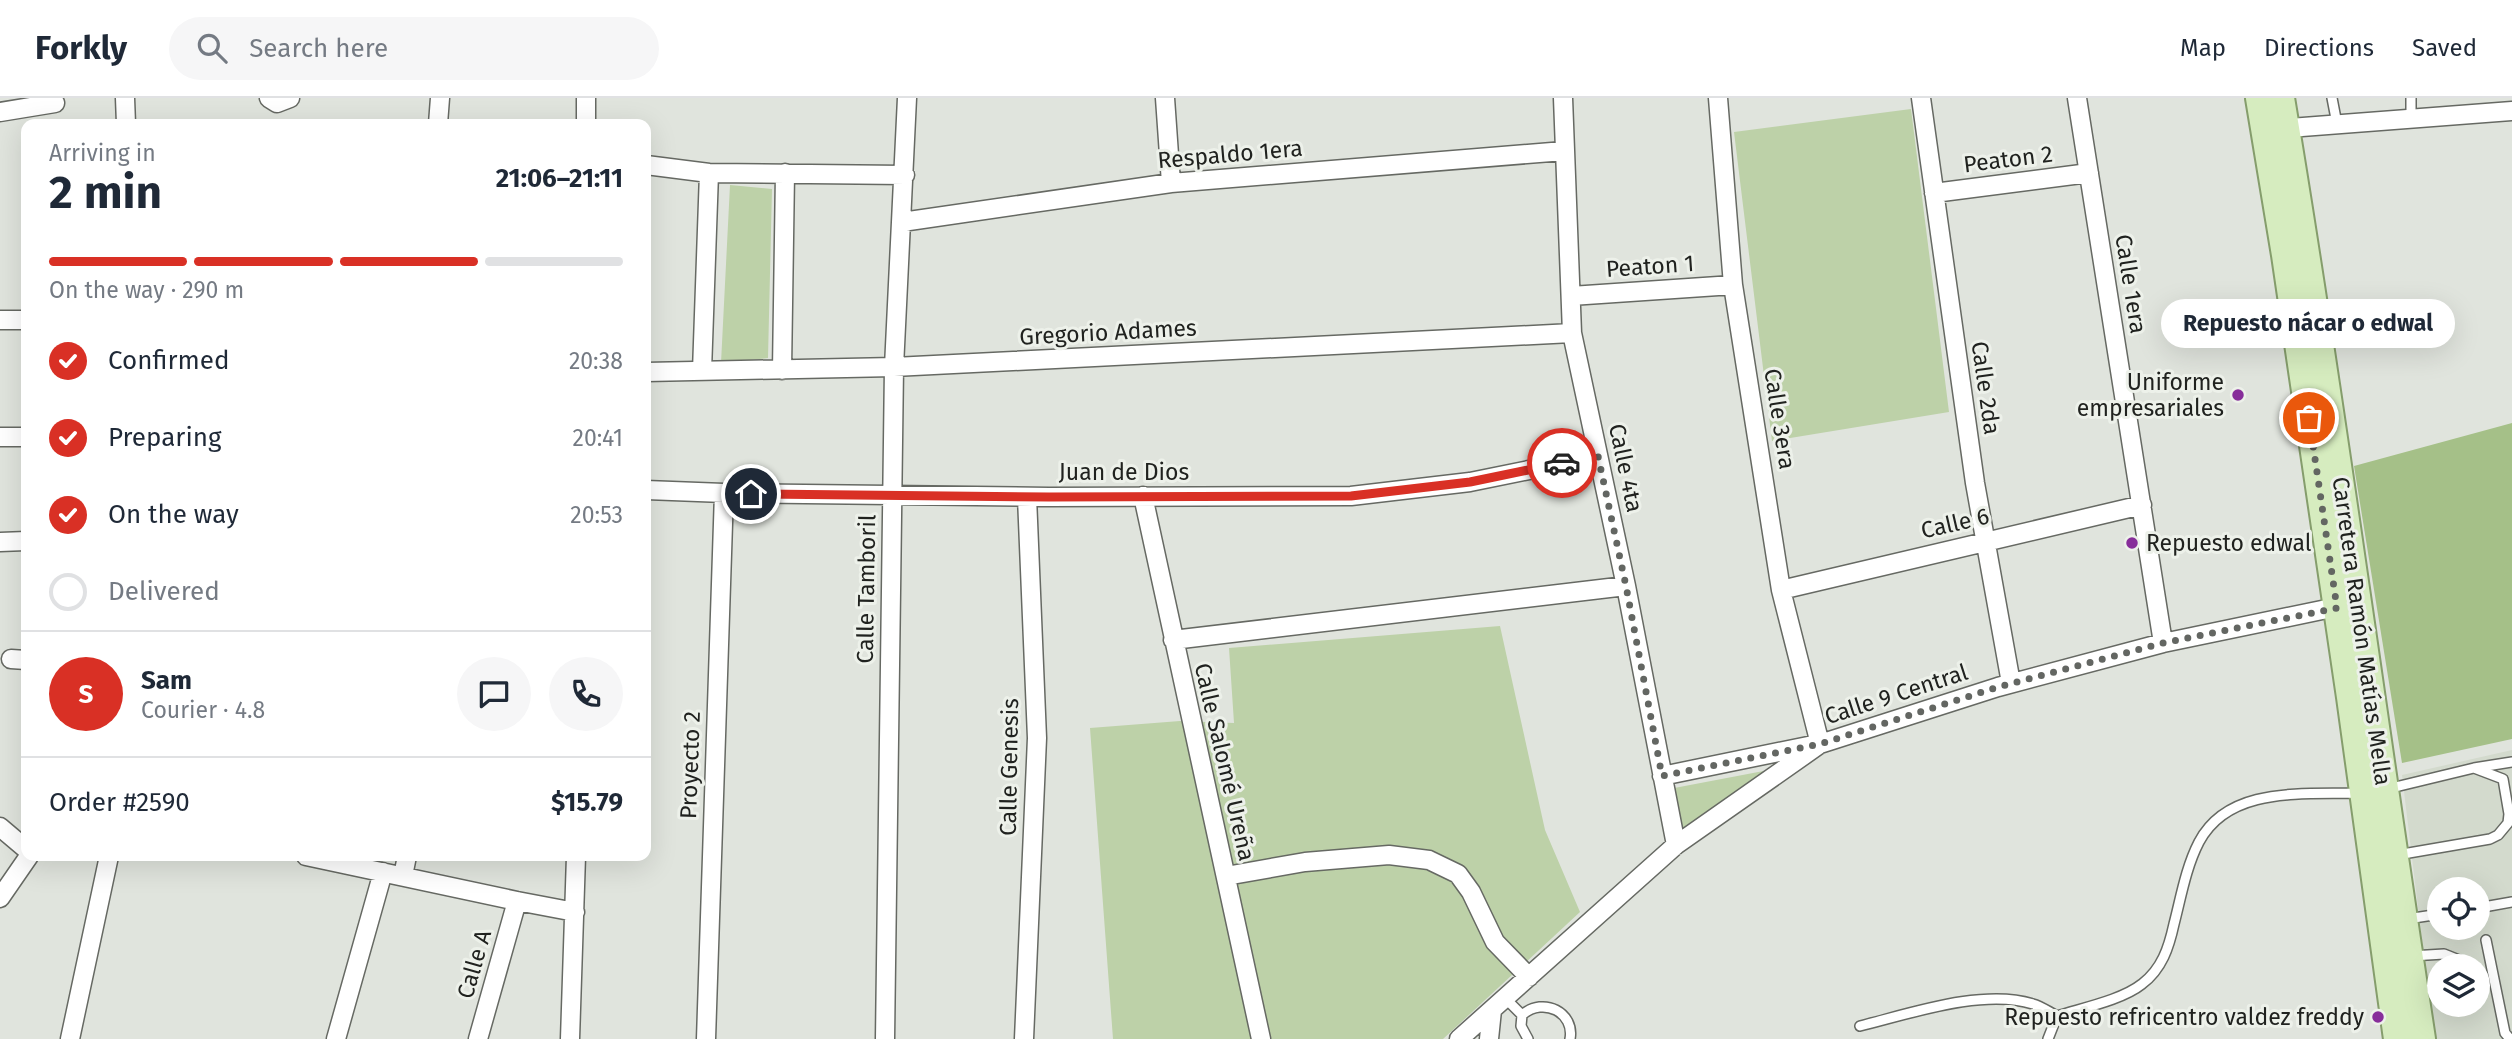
<!DOCTYPE html>
<html lang="en">
<head>
<meta charset="utf-8">
<style>
	:root { --surface:#fff; --page:#f6f6f7; --text:#1f2937; --muted:#747a83; --line:#e0e1e3; --accent:#d93025 }
	body { margin:0; font-family:"Fira Sans",sans-serif; background:var(--page); color:var(--text); height:100vh; display:flex; flex-direction:column; font-size:26px; white-space:nowrap }
	* { box-sizing:border-box; margin:0 }
	p { font-size:23px; color:var(--muted) }
	.icon { flex:none; width:38px; height:38px; fill:none; stroke:currentColor; stroke-width:2; stroke-linecap:round; stroke-linejoin:round }
	.map { position:relative; flex:1; overflow:hidden }
	.details { position:absolute; left:21px; top:21px; width:630px; height:742px; display:flex; flex-direction:column; background:var(--surface); border-radius:14px; box-shadow:0 7px 28px #0002 }
	.details>* { flex:none }
	.fabs { position:absolute; left:2427px; top:779px; display:grid; gap:14px }
	.fabs a { display:grid; place-items:center; width:63px; height:63px; border-radius:50%; background:var(--surface); box-shadow:0 7px 28px #0002; font-size:35px }
	.pin { position:absolute; display:grid; place-items:center; width:60px; height:60px; color:#fff; margin:-30px; border:4px solid #fff; border-radius:50%; box-shadow:0 2px 7px #0007 }
	.courier { position:absolute; display:grid; place-items:center; width:70px; height:70px; margin:-35px; border:5px solid #d93025; border-radius:50%; background:#fff; color:#222; box-shadow:0 2px 9px #0007 }
	.bubble { position:absolute; height:49px; border-radius:24px; background:var(--surface); box-shadow:0 7px 28px #0002; font-size:23px; font-weight:700; line-height:49px; text-align:center }
	.headline em { font-style:normal; font-weight:700 }
	.headline div { display:flex; flex-direction:column-reverse }
	.headline { display:flex; align-items:center; justify-content:space-between; height:119px; padding:0 28px }
	h1 { font-size:46px; font-weight:700; line-height:52px }
	.bar { display:grid; grid-template-columns:repeat(4,1fr); gap:10px 7px; align-content:center; height:84px; padding:0 28px }
	.bar i { height:9px; border-radius:5px; background:var(--line) }
	.bar .selected { background:var(--accent) }
	.bar p { grid-column:span 4 }
	.line { display:flex; align-items:center; gap:18px; padding:0 28px; border-top:2px solid var(--line) }
	.line div { flex:1 }
	.round { display:grid; place-items:center; flex:none; width:74px; height:74px; border-radius:37px; background:var(--page) }
	ol { padding:0 28px; list-style:none }
	li { display:flex; align-items:center; gap:21px; height:77px }
	li p { margin-inline-start:auto }
	li .icon { padding:7px; border-radius:50%; background:var(--accent); color:#fff; stroke-width:4 }
	li:last-child { color:var(--muted) }
	li i { width:38px; height:38px; border:4px solid var(--line); border-radius:50% }
	header { display:flex; align-items:center; gap:42px; box-sizing:border-box; height:98px; padding:0 35px; background:var(--surface); border-bottom:2px solid var(--line) }
	header strong { font-size:33px }
	nav { display:flex; gap:38px; margin-inline-start:auto; font-size:24px }
	.search { width:490px; height:63px; background:var(--page); display:flex; align-items:center; gap:18px; box-sizing:border-box; padding:0 24px; border-radius:38px; color:var(--muted); font-size:26px }
	.map>svg:first-child { display:block }
</style>
</head>
<body>
<header>
<strong>Forkly</strong>
<div class="search"><svg class="icon" aria-label="search" viewBox="0 0 24 24"><circle cx="10" cy="10" r="6"/><path d="M15 15l6 6"/></svg>Search here</div>
<nav><a>Map</a><a>Directions</a><a>Saved</a></nav>
</header>
<div class="map">
<svg width="2512" height="941" viewBox="0 0 2512 941">
	<rect width="100%" height="100%" fill="#e0e4dd"/>
	<!-- built -->
	<path fill="#d3dacd" fill-rule="evenodd" d="M2512,652V941H2434L2402,677ZM2440,791H2478V830H2440ZM2440,868H2478V906H2440Z"/>
	<!-- green -->
	<path fill="#bdd1a8" d="M1911,11L1949,314L1772,343L1734,34Z
		M730,87L772,91L768,260L721,265Z
		M1500,528L1545,732L1580,814L1443,941H1113L1090,630L1180,623L1234,625L1229,550Z
		M1774,671L1681,736L1669,691Z"/>
	<!-- forest -->
	<path fill="#a5c088" d="M2512,325V641L2402,665L2354,368Z"/>
	<g fill="none" stroke-linecap="round" stroke-linejoin="round">
		<!-- lane casing -->
		<g stroke="#666963" stroke-width="12">
			<path id="lane" d="M2332,0L2337,26
				M2411,20V0
				M2387,691L2474,670L2512,664
				M2397,757L2490,741L2498,737L2508,725L2509,716L2503,681L2474,670
				M2478,810L2512,804
				M2407,821L2440,816
				M2486,842L2505,935L2510,941
				M2411,858L2444,856L2474,868
				M1505,900L1522,917
				M1860,928C1909,916 1983,890 2033,906C2041,908 2049,914 2057,918C2082,910 2122,902 2142,886C2162,871 2169,849 2174,826C2181,799 2186,769 2199,744C2229,687 2305,697 2359,695
				M1528,941L1521,928L1522,917C1544,898 1575,915 1570,941
				M2048,941L2057,918"/>
		</g>
		<!-- street casing -->
		<g stroke="#666963" stroke-width="21">
			<path id="street" d="M125,0L126,26
				M269,0L277,5L290,0
				M586,0V26
				M1165,0L1171,85
				M1563,0L1572,235L1626,488L1676,747
				M1718,0L1733,187L1781,492L1820,646
				M1921,0L1975,385L2011,585
				M2077,0L2163,545
				M0,14L55,5
				M438,26L440,0
				M2275,31L2512,13
				M646,67L709,75L905,77
				M1934,95L2089,75
				M902,124L1171,85L1564,53
				M1571,198L1733,187
				M0,222H26
				M782,272L785,75
				M702,273L709,75
				M646,274L894,269L1572,235
				M0,339H26
				M646,392L724,395L1049,399L1351,398L1470,384L1598,358
				M1143,398L1261,941
				M0,444L26,443
				M1781,492L2142,407
				M1173,542L1626,488
				M11,561L26,562
				M1662,678L1813,647
				M0,729L26,751
				M306,758L517,803L575,814
				M403,778L407,758
				M1226,778L1305,764L1389,757L1429,762L1458,776L1471,794L1495,844L1529,879
				M0,800L29,758
				M70,941L109,758
				M336,941L383,774
				M478,941L517,803
				M570,941L576,758
				M706,941L724,395
				M885,941L894,269L907,0
				M1024,941L1037,640L1027,399
				M1459,941L1676,747L1820,646L1998,589L2163,545L2346,507
				M1489,941L1492,912"/>
		</g>
		<!-- primary casing -->
		<g stroke="#859d6c" stroke-width="30">
			<path id="primary" d="M2259,0L2285,157L2350,599L2397,941
				M2281,0C2333,313 2374,627 2422,941"/>
		</g>
		<!-- lane -->
		<use href="#lane" stroke="#fff" stroke-width="9"/>
		<!-- street -->
		<use href="#street" stroke="#fff" stroke-width="18"/>
		<!-- primary -->
		<use href="#primary" stroke="#d6ecbf" stroke-width="26"/>
	</g>
	<g fill="none" stroke-linecap="round" stroke-linejoin="round">
		<!-- done -->
		<path stroke="#636662" stroke-width="7" stroke-dasharray="0 12.6" d="M1562,365L1598,358L1626,488L1662,678L1820,646L1998,589L2163,545L2337,510L2309,320"/>
		<!-- route -->
		<path stroke="#d93025" stroke-width="9" d="M751,396L1049,399L1351,398L1470,384L1562,365"/>
	</g>
	<!-- markers -->
	<g fill="#872e9a" stroke="#edf1ea" stroke-width="2.5">
		<circle cx="2238" cy="297" r="7"/>
		<circle cx="2132" cy="445" r="7"/>
		<circle cx="2378" cy="919" r="7"/>
	</g>
	<g text-anchor="middle" dominant-baseline="central" stroke-width="6" stroke-linejoin="round" paint-order="stroke">
		<!-- street labels -->
		<g font-size="23" fill="#20221f" stroke="#edf1ea">
			<text transform="translate(1230 56) rotate(-5)">Respaldo 1era</text>
			<text transform="translate(2008 61) rotate(-7)">Peaton 2</text>
			<text transform="translate(1650 168) rotate(-4)">Peaton 1</text>
			<text transform="translate(2131 186) rotate(81)">Calle 1era</text>
			<text transform="translate(1108 234) rotate(-3)">Gregorio Adames</text>
			<text transform="translate(1986 290) rotate(82)">Calle 2da</text>
			<text transform="translate(1780 321) rotate(81)">Calle 3era</text>
			<text transform="translate(1626 370) rotate(78)">Calle 4ta</text>
			<text x="1124" y="374">Juan de Dios</text>
			<text transform="translate(1955 425) rotate(-13)">Calle 6</text>
			<text transform="translate(866 491) rotate(-89)">Calle Tamboril</text>
			<text transform="translate(2362 533) rotate(82)">Carretera Ramón Matías Mella</text>
			<text transform="translate(1896 596) rotate(-18)">Calle 9 Central</text>
			<text transform="translate(1225 664) rotate(77)">Calle Salomé Ureña</text>
			<text transform="translate(690 667) rotate(-88)">Proyecto 2</text>
			<text transform="translate(1009 669) rotate(-89)">Calle Genesis</text>
			<text transform="translate(474 866) rotate(-74)">Calle A</text>
		</g>
		<!-- poi labels -->
		<g font-size="23" fill="#20221f" stroke="#edf1ea" text-anchor="end">
			<text x="2224" y="284">Uniforme<tspan x="2224" dy="26">empresariales</tspan></text>
			<text x="2146" y="445" text-anchor="start">Repuesto edwal</text>
			<text x="2364" y="919">Repuesto refricentro valdez freddy</text>
		</g>
	</g>
</svg>
<div class="fabs">
<a><svg class="icon" aria-label="locate" viewBox="0 0 24 24"><circle cx="12" cy="12" r="6"/><path d="M12 2v4M12 18v4M2 12h4M18 12h4"/></svg></a>
<a><svg class="icon" aria-label="layers" viewBox="0 0 24 24"><path d="M12 4l9 5-9 5-9-5zM3 14l9 5 9-5"/></svg></a>
</div>
<div class="pin" style="left:2309px;top:320px;background:#ea580c"><svg class="icon" aria-label="bag" viewBox="0 0 24 24"><path d="M5 8h14l-1 12H6zM9 8a3 3 0 0 1 6 0"/></svg></div>
<div class="pin" style="left:751px;top:396px;background:#1f2937"><svg class="icon" aria-label="home" viewBox="0 0 24 24"><path d="M3 11l9-7 9 7M6 9v11h12V9"/></svg></div>
<div class="courier" style="left:1562px;top:365px"><svg class="icon" aria-label="car" viewBox="0 0 24 24"><path d="M5 17H2v-5l4-1 3-4h7l3 4 3 1v5h-3M9 17h6M6 11h13"/><circle cx="7" cy="17" r="2"/><circle cx="17" cy="17" r="2"/></svg></div>
<div class="bubble" style="left:2161px;top:201px;width:294px">Repuesto nácar o edwal</div>
<section class="details">
<div class="headline"><div><h1>2 min</h1><p>Arriving in</p></div><em>21:06–21:11</em></div>
<div class="bar"><i class="selected"></i><i class="selected"></i><i class="selected"></i><i></i><p>On the way · 290 m</p></div>
<ol>
<li><svg class="icon" aria-label="check" viewBox="0 0 24 24"><path d="M5 12l5 5 9-10"/></svg>Confirmed<p>20:38</p></li>
<li><svg class="icon" aria-label="check" viewBox="0 0 24 24"><path d="M5 12l5 5 9-10"/></svg>Preparing<p>20:41</p></li>
<li><svg class="icon" aria-label="check" viewBox="0 0 24 24"><path d="M5 12l5 5 9-10"/></svg>On the way<p>20:53</p></li>
<li><i></i>Delivered</li>
</ol>
<div class="line" style="height:126px"><b class="round" style="background:var(--accent);color:#fff">S</b><div><b>Sam</b><p>Courier · 4.8</p></div><a class="round"><svg class="icon" aria-label="chat" viewBox="0 0 24 24"><path d="M4 5h16v11H9l-5 4z"/></svg></a><a class="round"><svg class="icon" aria-label="phone" viewBox="0 0 24 24"><path d="M5 4h4l2 5-3 2q2 4 5 5l2-3 5 2v4C11 20 4 13 5 4z"/></svg></a></div>
<div class="line" style="height:91px"><div>Order #2590</div><b>$15.79</b></div>
</section>
</div>
</body>
</html>
